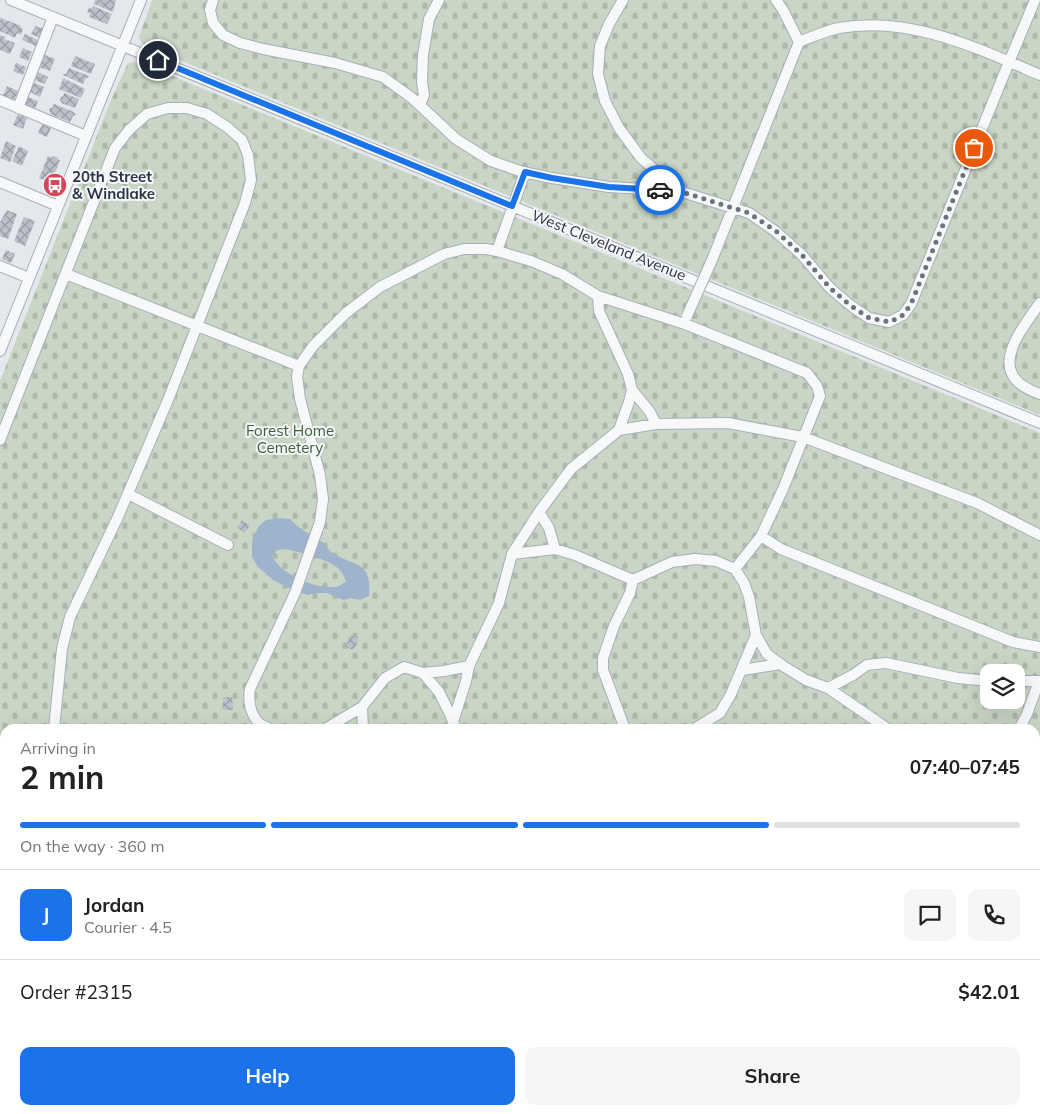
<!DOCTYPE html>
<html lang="en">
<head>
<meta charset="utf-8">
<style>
	:root { --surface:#fff; --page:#f6f6f6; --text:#222; --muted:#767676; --line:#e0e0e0; --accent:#1a73e8 }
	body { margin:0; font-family:Mulish,sans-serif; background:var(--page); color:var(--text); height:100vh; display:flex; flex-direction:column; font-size:19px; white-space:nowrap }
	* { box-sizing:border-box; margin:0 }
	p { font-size:16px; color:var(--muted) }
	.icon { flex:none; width:28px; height:28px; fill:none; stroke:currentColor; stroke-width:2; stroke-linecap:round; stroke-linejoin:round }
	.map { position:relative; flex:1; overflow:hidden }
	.panel { position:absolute; left:0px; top:724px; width:1040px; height:391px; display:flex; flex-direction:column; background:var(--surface); border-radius:15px 15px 0 0; box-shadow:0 5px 20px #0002 }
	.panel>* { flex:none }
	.tools { position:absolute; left:980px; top:664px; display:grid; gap:10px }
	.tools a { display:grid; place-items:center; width:45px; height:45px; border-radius:10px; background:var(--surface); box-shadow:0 5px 20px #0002; font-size:25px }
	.pin { position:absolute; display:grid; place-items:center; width:42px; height:42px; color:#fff; margin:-21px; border:2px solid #fff; border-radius:50%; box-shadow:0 1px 5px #0007 }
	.courier { position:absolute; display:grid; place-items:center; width:50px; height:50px; margin:-25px; border:4px solid #1a73e8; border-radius:50%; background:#fff; color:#222; box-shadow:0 1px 6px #0007 }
	.overview em { font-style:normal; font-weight:700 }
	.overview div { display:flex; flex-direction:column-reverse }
	.overview { display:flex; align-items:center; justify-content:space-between; height:85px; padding:0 20px }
	h1 { font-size:32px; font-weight:700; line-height:38px }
	.bar { display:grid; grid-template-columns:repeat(4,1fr); gap:8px 5px; align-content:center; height:60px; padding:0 20px }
	.bar i { height:6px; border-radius:4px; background:var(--line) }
	.bar .current { background:var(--accent) }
	.bar p { grid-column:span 4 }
	.line { display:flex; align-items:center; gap:12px; padding:0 20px; border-top:1px solid var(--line) }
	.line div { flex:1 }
	.round { display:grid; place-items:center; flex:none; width:52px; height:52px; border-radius:10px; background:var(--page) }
	.action { display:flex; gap:10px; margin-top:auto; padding:10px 20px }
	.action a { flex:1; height:58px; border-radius:10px; background:var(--accent); color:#fff; font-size:20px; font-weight:700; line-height:58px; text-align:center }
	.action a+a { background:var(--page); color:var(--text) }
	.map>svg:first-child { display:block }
</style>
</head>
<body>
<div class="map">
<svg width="1040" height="1114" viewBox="0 0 1040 1114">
	<defs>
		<pattern id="cemetery-stones" width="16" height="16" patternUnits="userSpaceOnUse" patternTransform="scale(1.25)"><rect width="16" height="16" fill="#c9d6c5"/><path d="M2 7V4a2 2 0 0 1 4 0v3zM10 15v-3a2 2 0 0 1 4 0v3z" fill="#adb8ab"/></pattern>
		<pattern id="building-cross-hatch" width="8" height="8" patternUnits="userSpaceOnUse" patternTransform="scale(1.25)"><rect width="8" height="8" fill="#bbc0ca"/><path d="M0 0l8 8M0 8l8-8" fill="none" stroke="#989da6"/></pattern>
	</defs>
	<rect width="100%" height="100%" fill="#e4e7ec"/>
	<!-- cemetery -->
	<path fill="url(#cemetery-stones)" fill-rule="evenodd" d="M152,0H1040V415L148,47L141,42L139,37Z
		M133,62L143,64L1040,433V1050L1035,1063V729H5V1110H1017L1015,1114H0V381L111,100L127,65L129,63ZM989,672H1016V700H989Z"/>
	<!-- water -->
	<path fill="#9fb4cc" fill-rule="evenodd" d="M278,518L290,519C299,529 311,534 322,542C325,544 327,548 330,551C352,568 372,557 369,596L360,600L351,598L343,600L327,593H317L307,595L287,587L273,580L257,566L252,556V542L258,527L266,520ZM286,549C298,552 326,559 335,566C341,570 344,575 346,582C344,583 341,585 339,586C318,591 281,575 272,556L277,550Z"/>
	<!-- building -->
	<path fill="url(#building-cross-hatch)" d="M95,0H116L113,12L94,4Z
		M93,6L112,14L107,24L89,17L90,13L87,12L89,8L92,9Z
		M1,18L21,26L20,28L23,29L21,35L17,33L15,38L0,31V21Z
		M35,26L44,29L40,38L31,34Z
		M25,34L38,40L36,46L22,40Z
		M0,35L5,37L4,39L15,43L10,54L0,50Z
		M23,48L32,52L28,61L19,57Z
		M45,55L55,59L50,71L39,67Z
		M75,56L95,64L91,74L71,66Z
		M16,63L26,67L23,75L13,71Z
		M69,68L89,76L88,78H86L83,84L63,75L64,74H66Z
		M38,72L48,77L45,84L34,80Z
		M63,78L85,89L81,98L59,89Z
		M34,83L44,87L40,97L30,92Z
		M7,86L18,91L14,100L3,96Z
		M64,93L79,99L75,108L61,103V101L60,100L61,96L63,97Z
		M27,97L38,101L34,111L23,106Z
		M54,104L74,112V113L76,114L74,116H73L70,122L50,114L51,112L49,111L50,108H52Z
		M18,114L27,118L23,129L13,125Z
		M42,124L51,128L47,137L38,133Z
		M6,141L16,146L10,162L0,158Z
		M19,146L28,151L22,166L12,161Z
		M48,156L52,158L53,156L58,158L57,159L60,160L51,183L39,178Z
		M7,210L17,214L8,239L0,236V222Z
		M24,217L35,221L25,246L14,241Z
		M6,250L15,254L11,263L2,259Z
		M242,520L250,526L244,533L237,527Z
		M351,635L358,637L357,639L358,640L355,648H354L353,650L346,647L347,645H346Z
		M223,697H232L233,710H223Z"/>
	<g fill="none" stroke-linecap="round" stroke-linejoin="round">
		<!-- minor casing -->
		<g stroke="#a9aeb7" stroke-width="12">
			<path id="minor" d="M11,0L1040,423
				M213,0L210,10L213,23L223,35L240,43L263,49L335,63L383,77L412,98L456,139L491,161L523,172L552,178L609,187L679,191L749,213L775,231L802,255L830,288L850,305L869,318L889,322L903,315L911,304L1009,62L1035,0
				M623,0L609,24L600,46L598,74L605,101L619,128L641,158L679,191
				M776,0L783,10L799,42
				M0,100L86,136
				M420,105L424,95L422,82L423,55L429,19L439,0
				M18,108L53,17
				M0,182L58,206
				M497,251L525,172
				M712,260L799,42C812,37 825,31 839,28C909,15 977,48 1040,75
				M0,266L29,278
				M66,274L299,366
				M1040,303C1018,334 984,375 1040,394
				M0,351L141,0
				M632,390L650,412L656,424
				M0,440L115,148L129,130L147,114L168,108H187L207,114L227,127L242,140L248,155L251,180L245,203L168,400L117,519L70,617L62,649L54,729
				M128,494L228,545
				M539,512L549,528L555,549L575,555L633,580L672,562L695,559L716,561L735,569L761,536L783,489L820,396L817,386L807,373L685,324L598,296L599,311L628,374L632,390L629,402L619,430
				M761,536L781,549L1013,642L1040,647
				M512,554L555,549
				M756,635L767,654L783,666L806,680L828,688L853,675L867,665L886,663L958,678L989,681
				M742,670L781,664
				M423,673L444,671L469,666L499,603L512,554L539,512L571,469L619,430L656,424L728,423L803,437L977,503L1040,535
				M1016,681H1040
				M828,688L888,729
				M453,722L466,681L469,666
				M270,729C266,727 262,726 259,723C250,714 248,700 250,689L295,593L320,522L323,499L320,475L300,399L297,377L299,366L313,346L346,313L380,287L444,254L464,249H486L497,251L531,261L562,274L598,296
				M325,729L362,707
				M363,729L362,707L385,678L404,667L423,673L439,692L449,712L456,729
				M625,729L603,670V658L614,626L630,593L633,580
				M694,729L720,713L731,694L756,635L749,597L744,583L735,569
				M1019,729L1027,714L1039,681
				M0,840H5
				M1035,939L1040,936
				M0,1072L5,1074
				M0,1105L5,1092
				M96,1110L106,1114
				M326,1110L335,1114
				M180,1114L181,1110
				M609,1114L611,1110
				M895,1114L896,1110"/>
		</g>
		<!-- path -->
		<path stroke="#c2c5cb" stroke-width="2" stroke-dasharray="4 4" stroke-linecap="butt" d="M422,1110V1114
			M455,1110L457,1112L461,1114L465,1110
			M473,1110L509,1114
			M524,1110V1114
			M530,1110V1114
			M437,1114L439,1110"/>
		<!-- minor -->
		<use href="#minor" stroke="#f7f8fa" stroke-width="10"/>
		<!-- minor-bridge casing -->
		<g stroke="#a9aeb7" stroke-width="12" stroke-linecap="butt">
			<path id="minor-bridge" d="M687,316L712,260"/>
		</g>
		<!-- minor-bridge -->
		<use href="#minor-bridge" stroke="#f7f8fa" stroke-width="10"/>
	</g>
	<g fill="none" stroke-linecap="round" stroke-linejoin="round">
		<!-- done -->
		<path stroke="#6c737f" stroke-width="5" stroke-dasharray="0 9" d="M660,190L679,191L749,213L776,231L802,255L830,288L850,305L869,318L890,322L903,315L911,304L974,148"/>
		<!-- route -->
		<path stroke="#1a73e8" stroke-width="6" d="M158,60L512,206L525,172L552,178L609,187L660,190"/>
	</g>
	<!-- icons -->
	<defs>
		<g id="bus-disc" transform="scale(1.25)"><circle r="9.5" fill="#d1495b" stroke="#f4f6f9"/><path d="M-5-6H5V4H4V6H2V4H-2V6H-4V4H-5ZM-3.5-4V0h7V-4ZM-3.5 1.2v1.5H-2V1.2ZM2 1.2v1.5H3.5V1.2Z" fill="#fff"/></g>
	</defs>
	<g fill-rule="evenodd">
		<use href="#bus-disc" x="55" y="185"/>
	</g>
	<g text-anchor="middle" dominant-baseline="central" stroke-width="4" stroke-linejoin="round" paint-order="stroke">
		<!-- poi labels -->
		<g font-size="15" font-weight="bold" fill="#2b3445" stroke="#f4f6f9" text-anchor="start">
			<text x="72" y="176">20th Street<tspan x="72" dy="17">&amp; Windlake</tspan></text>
		</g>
		<!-- street labels -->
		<g font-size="15" fill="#2b3445" stroke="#f4f6f9">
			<text transform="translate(609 245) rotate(22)">West Cleveland Avenue</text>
		</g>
		<!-- park labels -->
		<g font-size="15" fill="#3f6138" stroke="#f4f6f9">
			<text x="290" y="430">Forest Home<tspan x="290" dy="17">Cemetery</tspan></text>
		</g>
	</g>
</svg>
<div class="tools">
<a><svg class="icon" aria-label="layers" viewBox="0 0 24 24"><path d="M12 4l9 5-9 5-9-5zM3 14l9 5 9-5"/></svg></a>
</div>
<div class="pin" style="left:974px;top:148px;background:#ea580c"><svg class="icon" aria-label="bag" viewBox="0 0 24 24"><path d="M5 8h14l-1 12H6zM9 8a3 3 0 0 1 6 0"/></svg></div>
<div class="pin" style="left:158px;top:60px;background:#1f2937"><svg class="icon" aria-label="home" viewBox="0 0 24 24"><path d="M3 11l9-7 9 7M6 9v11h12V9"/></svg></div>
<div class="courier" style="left:660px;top:190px"><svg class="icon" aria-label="car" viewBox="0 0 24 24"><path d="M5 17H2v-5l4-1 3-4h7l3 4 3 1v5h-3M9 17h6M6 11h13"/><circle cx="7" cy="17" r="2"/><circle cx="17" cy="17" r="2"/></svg></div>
<section class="panel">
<div class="overview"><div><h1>2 min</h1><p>Arriving in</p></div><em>07:40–07:45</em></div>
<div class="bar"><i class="current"></i><i class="current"></i><i class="current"></i><i></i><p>On the way · 360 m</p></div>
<div class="line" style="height:90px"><b class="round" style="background:var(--accent);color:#fff">J</b><div><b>Jordan</b><p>Courier · 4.5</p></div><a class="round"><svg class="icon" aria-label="chat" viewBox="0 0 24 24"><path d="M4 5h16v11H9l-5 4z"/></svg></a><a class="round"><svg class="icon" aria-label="phone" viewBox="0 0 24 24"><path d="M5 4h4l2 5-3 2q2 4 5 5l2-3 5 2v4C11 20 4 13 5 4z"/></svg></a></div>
<div class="line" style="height:65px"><div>Order #2315</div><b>$42.01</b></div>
<div class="action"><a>Help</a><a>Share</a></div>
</section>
</div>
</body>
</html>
